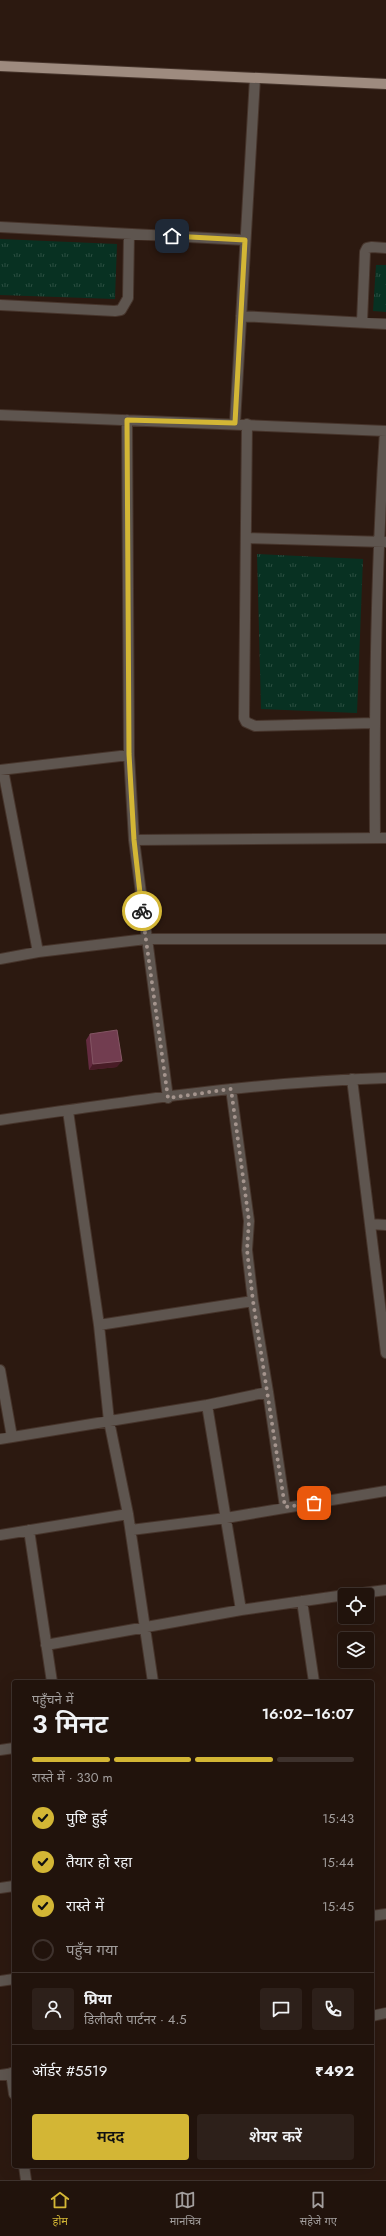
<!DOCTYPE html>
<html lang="hi">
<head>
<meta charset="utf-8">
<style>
	:root { --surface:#21130c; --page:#2d201a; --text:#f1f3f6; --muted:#a29e9d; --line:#3e322d; --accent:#d3b635 }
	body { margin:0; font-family:Jost,"Noto Sans Devanagari",sans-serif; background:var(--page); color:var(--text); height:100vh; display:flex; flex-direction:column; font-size:15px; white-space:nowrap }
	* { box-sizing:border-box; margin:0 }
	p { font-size:13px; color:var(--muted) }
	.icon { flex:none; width:22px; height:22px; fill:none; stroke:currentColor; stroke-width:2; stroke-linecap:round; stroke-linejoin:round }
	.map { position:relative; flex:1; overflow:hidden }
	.panel { position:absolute; left:12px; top:1680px; width:362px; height:488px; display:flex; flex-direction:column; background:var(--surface); border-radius:4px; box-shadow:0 4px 16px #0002,0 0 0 1px var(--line) }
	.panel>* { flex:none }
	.fabs { position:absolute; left:338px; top:1588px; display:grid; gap:8px }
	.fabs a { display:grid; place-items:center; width:36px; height:36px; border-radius:4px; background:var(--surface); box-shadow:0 4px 16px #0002,0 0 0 1px var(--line); font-size:20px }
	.pin { position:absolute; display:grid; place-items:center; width:34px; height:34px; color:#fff; margin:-17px; border-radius:8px; box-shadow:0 2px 6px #0006 }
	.courier { position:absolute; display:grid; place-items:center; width:40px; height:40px; margin:-20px; border:3px solid #d3b635; border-radius:50%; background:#fff; color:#222; box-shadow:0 1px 5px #0007 }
	.headline em { font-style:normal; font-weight:600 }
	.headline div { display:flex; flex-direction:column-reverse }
	.headline { display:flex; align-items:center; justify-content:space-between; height:68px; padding:0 20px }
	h1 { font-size:26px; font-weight:600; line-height:30px }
	.bar { display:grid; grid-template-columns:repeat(4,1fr); gap:6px 4px; align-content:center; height:48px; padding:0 20px }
	.bar i { height:5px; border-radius:3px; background:var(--line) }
	.bar .selected { background:var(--accent) }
	.bar p { grid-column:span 4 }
	.line { display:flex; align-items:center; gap:10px; padding:0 20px; border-top:1px solid var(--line) }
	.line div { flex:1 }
	.round { display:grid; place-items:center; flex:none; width:42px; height:42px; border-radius:4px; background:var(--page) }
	ol { padding:0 20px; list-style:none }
	li { display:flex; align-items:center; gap:12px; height:44px }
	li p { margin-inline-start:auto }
	li .icon { padding:4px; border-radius:50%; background:var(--accent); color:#111; stroke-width:4 }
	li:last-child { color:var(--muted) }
	li i { width:22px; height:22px; border:2px solid var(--line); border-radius:50% }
	.action { display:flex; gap:8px; margin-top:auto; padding:8px 20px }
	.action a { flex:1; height:46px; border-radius:4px; background:var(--accent); color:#111; font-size:16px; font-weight:600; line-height:46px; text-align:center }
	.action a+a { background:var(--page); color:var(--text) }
	.tab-bar { display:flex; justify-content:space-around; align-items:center; height:56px; border-top:1px solid var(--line); background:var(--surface); font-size:11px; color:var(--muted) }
	.tab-bar a { display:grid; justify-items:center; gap:2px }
	.tab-bar .selected { color:var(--accent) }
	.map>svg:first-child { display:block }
</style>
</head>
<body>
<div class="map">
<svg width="386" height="2180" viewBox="0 0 386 2180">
	<defs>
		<pattern id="park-tufts" width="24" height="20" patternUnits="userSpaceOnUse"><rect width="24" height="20" fill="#083122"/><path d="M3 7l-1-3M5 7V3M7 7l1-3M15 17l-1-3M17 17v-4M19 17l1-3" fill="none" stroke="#2c4e41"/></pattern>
	</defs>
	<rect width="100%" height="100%" fill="#2c1910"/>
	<!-- park -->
	<path fill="url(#park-tufts)" d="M0,239L117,244L115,299L0,295Z
		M376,265H386V312L373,311Z
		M257,554L363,559L357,713L261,709Z"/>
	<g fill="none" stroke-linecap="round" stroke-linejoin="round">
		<!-- street casing -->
		<g stroke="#46342b" stroke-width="12">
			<path id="street" d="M0,227L245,240
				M0,305L115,311L121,310L128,298L129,234
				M241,316L386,324
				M362,322L365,252L367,248L372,247L386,248
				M0,415L386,431
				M127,420L129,755L134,840L168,1098
				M235,423L255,78
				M247,424L244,718L246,722L255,726L374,723
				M247,538L386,542
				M0,770L129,755
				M375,838C374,702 376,567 385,431
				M134,840L386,838
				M38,952L146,939H386
				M0,959L38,952L3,770
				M352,1079L386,1353
				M231,1089L249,1221L247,1250L253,1301L268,1392
				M68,1111L99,1325L109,1421L128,1514L153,1682
				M0,1120C128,1101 257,1082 386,1078
				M370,1224L386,1225
				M99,1325L253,1301
				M0,1370L12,1437
				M207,1405L241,1610
				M0,1439L207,1405L268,1392L285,1507
				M29,1530L52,1682
				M131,1530L226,1518L386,1491
				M0,1535L128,1514
				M348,1595L386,1590
				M302,1601L314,1682
				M46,1645L241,1610L345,1595
				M0,1750L14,1748
				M0,1888L14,1886
				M372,1916L386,1914
				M0,1981L14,1979
				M372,2016L386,2013
				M11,2073L14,2094
				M0,2075L14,2073
				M24,2166L26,2180"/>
		</g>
		<!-- primary casing -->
		<g stroke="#46342b" stroke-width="12">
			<path id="primary" d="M0,66L386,84"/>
		</g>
		<!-- street -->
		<use href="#street" stroke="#5e554f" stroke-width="10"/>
		<!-- primary -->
		<use href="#primary" stroke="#9e8b7f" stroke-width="10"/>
	</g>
	<!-- wall -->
	<path fill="#642b40" d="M90,1034L117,1067L89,1070L86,1040Z"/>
	<!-- shaded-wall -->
	<path fill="#481c26" d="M122,1061L117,1067L89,1070L93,1064Z"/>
	<!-- building -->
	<path fill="#723d50" stroke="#845664" d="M117,1030L122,1061L93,1064L90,1034Z"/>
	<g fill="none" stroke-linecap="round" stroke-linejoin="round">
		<!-- done -->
		<path stroke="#a4948d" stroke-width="4" stroke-dasharray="0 7.2" d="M142,911L168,1098L231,1089L249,1221L247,1250L253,1301L285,1507L314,1503"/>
		<!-- route -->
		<path stroke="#d3b635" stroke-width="5" d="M142,911L134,840L129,754L127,420L235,423L245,240L172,236"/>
	</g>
</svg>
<div class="fabs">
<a><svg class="icon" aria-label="locate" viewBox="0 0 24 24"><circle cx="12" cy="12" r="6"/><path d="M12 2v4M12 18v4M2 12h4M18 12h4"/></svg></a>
<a><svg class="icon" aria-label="layers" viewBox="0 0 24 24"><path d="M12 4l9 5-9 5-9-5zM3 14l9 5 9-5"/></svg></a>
</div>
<div class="pin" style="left:314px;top:1503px;background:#ea580c"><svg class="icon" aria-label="bag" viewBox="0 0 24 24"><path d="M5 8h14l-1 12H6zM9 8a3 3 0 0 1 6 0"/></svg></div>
<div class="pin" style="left:172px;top:236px;background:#1f2937"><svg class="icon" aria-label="home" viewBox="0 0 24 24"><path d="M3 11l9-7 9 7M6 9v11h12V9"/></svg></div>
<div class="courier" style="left:142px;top:911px"><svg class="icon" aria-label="bike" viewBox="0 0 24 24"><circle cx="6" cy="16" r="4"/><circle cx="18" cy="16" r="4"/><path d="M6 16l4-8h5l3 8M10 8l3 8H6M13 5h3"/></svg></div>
<section class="panel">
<div class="headline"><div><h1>3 मिनट</h1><p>पहुँचने में</p></div><em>16:02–16:07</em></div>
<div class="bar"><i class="selected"></i><i class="selected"></i><i class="selected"></i><i></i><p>रास्ते में · 330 m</p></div>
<ol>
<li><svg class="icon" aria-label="check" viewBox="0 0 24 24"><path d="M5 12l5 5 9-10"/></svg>पुष्टि हुई<p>15:43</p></li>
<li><svg class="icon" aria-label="check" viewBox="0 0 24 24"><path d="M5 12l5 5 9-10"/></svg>तैयार हो रहा<p>15:44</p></li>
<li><svg class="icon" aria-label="check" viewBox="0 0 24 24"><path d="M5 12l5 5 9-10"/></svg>रास्ते में<p>15:45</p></li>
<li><i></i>पहुँच गया</li>
</ol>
<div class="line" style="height:72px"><a class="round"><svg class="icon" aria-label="person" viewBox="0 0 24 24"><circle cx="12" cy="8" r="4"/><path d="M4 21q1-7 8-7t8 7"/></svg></a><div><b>प्रिया</b><p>डिलीवरी पार्टनर · 4.5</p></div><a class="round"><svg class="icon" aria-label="chat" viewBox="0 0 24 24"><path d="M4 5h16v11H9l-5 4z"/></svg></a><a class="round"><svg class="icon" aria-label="phone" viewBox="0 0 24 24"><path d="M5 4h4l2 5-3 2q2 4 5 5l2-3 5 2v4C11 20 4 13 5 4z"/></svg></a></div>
<div class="line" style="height:52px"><div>ऑर्डर #5519</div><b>₹492</b></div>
<div class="action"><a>मदद</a><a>शेयर करें</a></div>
</section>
</div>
<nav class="tab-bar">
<a class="selected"><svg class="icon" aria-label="home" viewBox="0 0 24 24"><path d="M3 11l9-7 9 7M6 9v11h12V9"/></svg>होम</a>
<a><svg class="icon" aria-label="map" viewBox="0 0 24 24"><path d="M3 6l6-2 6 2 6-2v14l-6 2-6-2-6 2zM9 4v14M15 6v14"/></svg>मानचित्र</a>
<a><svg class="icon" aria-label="saved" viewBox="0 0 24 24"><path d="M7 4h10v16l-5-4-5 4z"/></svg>सहेजे गए</a>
</nav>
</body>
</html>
